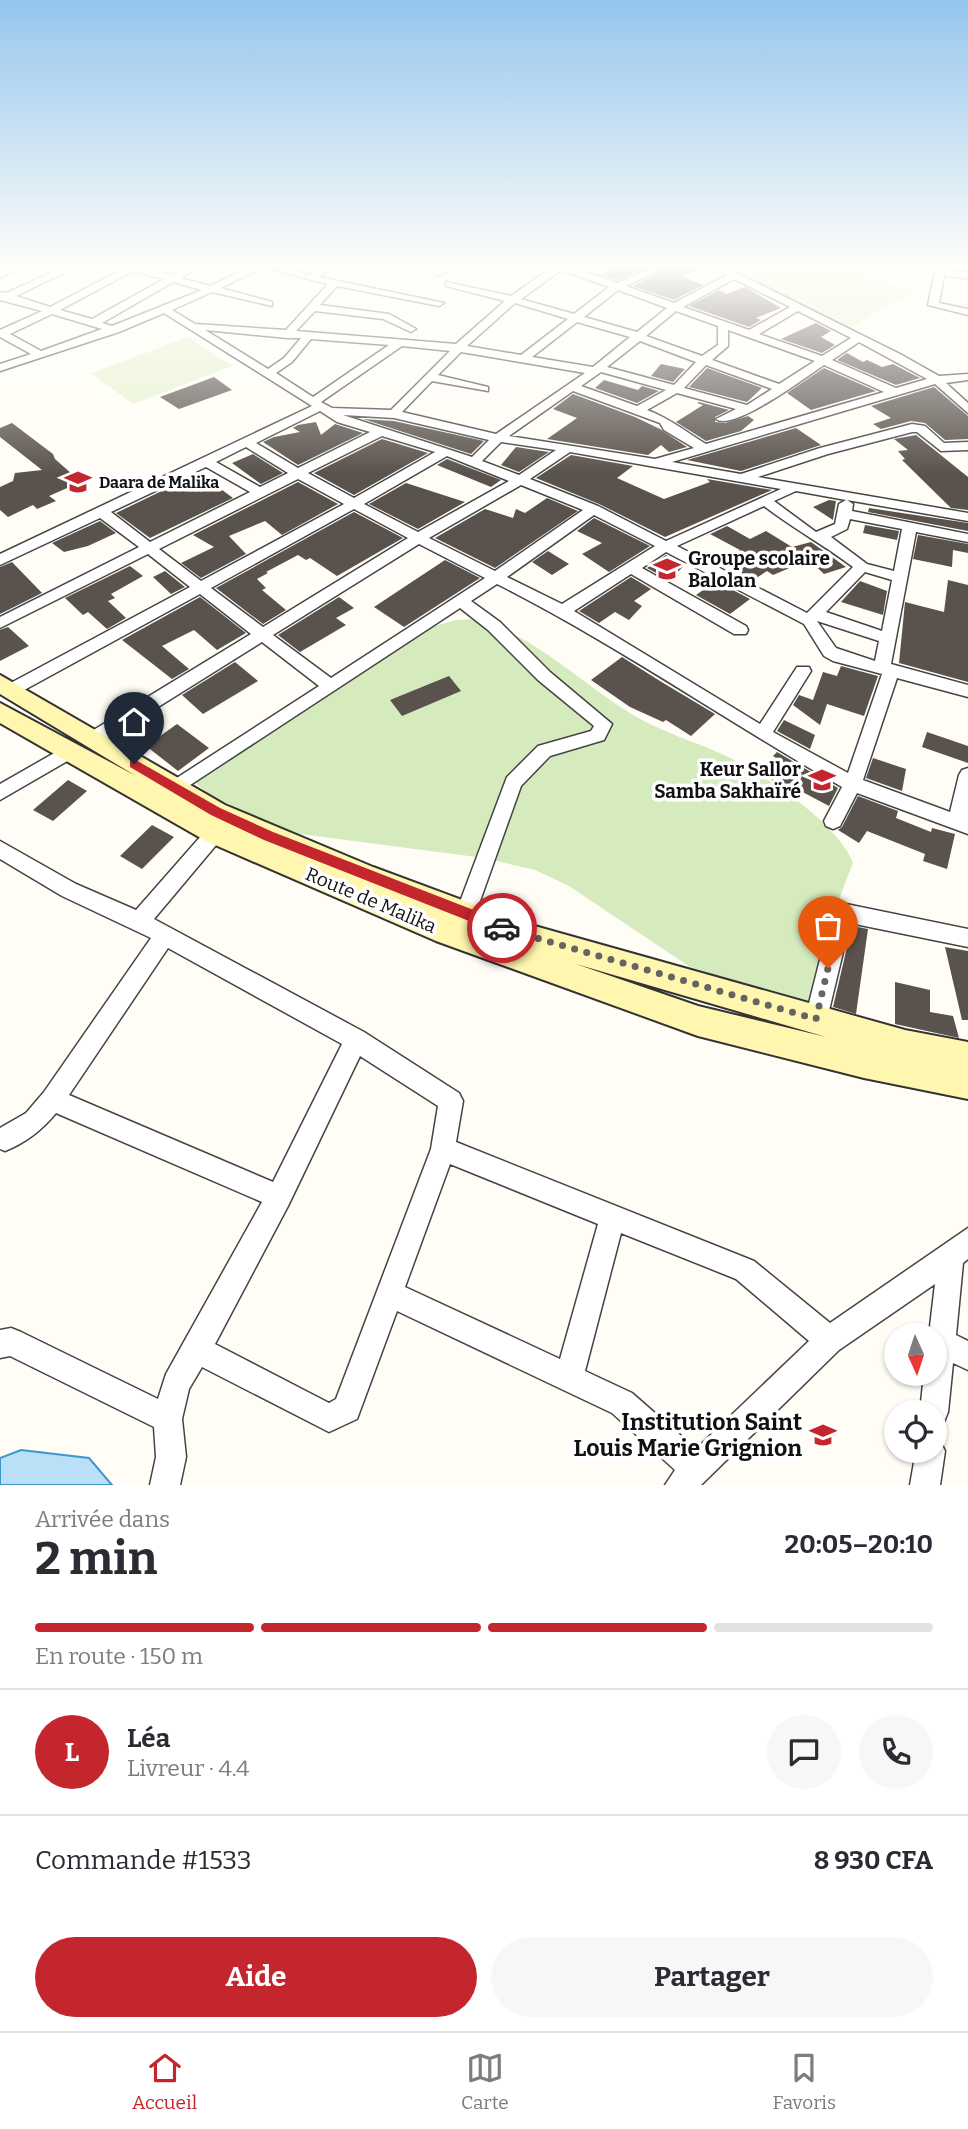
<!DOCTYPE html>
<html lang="fr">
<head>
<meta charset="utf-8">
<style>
	:root { --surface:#fff; --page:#f7f7f7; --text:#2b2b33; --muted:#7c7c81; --line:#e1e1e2; --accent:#c4262e }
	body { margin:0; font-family:Bitter,serif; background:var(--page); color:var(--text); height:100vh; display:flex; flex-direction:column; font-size:26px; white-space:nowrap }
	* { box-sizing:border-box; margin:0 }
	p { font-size:23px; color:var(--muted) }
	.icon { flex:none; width:38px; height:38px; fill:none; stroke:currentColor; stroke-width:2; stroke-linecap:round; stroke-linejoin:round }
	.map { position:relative; height:1485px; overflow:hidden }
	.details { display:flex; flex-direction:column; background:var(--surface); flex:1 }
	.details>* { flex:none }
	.needle { width:46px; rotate:177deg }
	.tools { position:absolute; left:884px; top:1323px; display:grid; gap:14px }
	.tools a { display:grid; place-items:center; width:63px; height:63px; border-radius:50%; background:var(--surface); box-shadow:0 2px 5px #0004; font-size:35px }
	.pin { position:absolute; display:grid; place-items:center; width:60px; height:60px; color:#fff; margin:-72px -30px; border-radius:50% 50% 50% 0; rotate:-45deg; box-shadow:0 0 7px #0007 }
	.pin .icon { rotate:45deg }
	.courier { position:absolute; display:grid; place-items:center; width:70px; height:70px; margin:-35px; border:5px solid #c4262e; border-radius:50%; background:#fff; color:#222; box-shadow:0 2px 9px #0007 }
	.overview em { font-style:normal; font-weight:700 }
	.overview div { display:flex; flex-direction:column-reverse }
	.overview { display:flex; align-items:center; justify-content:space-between; height:119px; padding:0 35px }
	h1 { font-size:46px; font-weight:700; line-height:52px }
	.bar { display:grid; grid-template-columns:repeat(4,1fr); gap:10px 7px; align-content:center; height:84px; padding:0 35px }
	.bar i { height:9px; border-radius:5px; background:var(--line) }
	.bar .selected { background:var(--accent) }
	.bar p { grid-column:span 4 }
	.line { display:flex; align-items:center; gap:18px; padding:0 35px; border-top:2px solid var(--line) }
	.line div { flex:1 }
	.round { display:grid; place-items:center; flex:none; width:74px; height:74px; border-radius:37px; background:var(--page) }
	.action { display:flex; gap:14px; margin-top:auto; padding:14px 35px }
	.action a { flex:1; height:80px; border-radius:42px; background:var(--accent); color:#fff; font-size:28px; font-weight:700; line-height:80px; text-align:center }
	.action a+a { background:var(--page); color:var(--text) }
	.menu { display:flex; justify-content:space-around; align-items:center; height:98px; border-top:2px solid var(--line); background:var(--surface); font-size:19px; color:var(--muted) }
	.menu a { display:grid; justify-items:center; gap:4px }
	.menu .selected { color:var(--accent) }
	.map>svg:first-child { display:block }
</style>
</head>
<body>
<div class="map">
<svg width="968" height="1485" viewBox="0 0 968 1485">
	<rect width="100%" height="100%" fill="#fffdf5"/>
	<!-- green -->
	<path fill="#d5ebbd" d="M474,619C538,635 586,689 642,720C670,735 702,744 730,758C767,776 839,825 853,863L837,904L834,942L813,1005L690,967L569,886L535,870L484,858L300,834L250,815L208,794L196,783L432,627L456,620Z"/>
	<!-- pitch -->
	<path fill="#e6f2cf" d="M747,266H845L912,293L848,328L736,271Z
		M188,337L232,366L133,404L91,373Z"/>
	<!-- water -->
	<path fill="#b9e0f7" stroke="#3f96cf" stroke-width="2" d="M21,1450L89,1458L112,1485H0V1458Z"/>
	<!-- building -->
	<path fill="#5a524d" d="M615,266H636L643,269L617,280L601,275Z
		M671,266H694L696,271L681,276L703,285L674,300L633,286Z
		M745,287L781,308L756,318L761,320L749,327L689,306L719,290L727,294Z
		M816,323L831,331L821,337L835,345L822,353L781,339Z
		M847,353L863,362L867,360L882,367L893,364L920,378L896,385L837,360Z
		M661,364L685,369L673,382L651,376Z
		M707,368L762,388L747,402L689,387Z
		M824,368L876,391L811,410L787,393Z
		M214,377L232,390L179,409L160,397Z
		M604,380L638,390L642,386L659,391L637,403L595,388Z
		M934,387L968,416V439L945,440L925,423L911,421L881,429L873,424L891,418L871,406Z
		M573,394L635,417L660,429L687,447L669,452L661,445L648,455L547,439L577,418L553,409Z
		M699,402L729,410L715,417V422L725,423L748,416L754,420L741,431L706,441L676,422L703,405L697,403Z
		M363,419L394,421L484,441L471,454Z
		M316,422L321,435L335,424L363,433L298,465L263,442L274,437L300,432L293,428L298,425Z
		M12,423L53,454L55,459L81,482L49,496L56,501L37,509L33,505L8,517L0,510V487L13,481L15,473L42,470L0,437V428Z
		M796,428L821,445L741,471L687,460Z
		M916,435L968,477V510L951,508L902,460L905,459L898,451L908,450L894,439Z
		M382,439L428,453L354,495L314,473Z
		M516,447L549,452L519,472L501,465Z
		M253,454L283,473L261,484L232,463Z
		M571,455L633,466L617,478L664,499L710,482L707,479L772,490L665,537L599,504L536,478Z
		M447,459L501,480L491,487L437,465Z
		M199,473L233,498L150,538L116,513Z
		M298,482L338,504L282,535L265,521L229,536L246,554L201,578L181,563L214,547L193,535Z
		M406,483L465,502L418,529L369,504Z
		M547,498L578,511L495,568L435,538L485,509L513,518L516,509L525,513Z
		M829,500L836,501L833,520L813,507Z
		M869,508L968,523V531L868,512Z
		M354,512L403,538L337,576L310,558L306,560L298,555L266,572L268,573L257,579L266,588L262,590L286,610L263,624L216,588Z
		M594,518L650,546L609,572L582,554L602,543L577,531Z
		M100,521L116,533L88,546L64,552L52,543Z
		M865,525L899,531L897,540L863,533Z
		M727,526L750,539L766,531L792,547L811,542L846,567L824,574L809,560L773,575L767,571L752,581L734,572L741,559L733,554L740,550L710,534L702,538Z
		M918,535L968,544V553L953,550L952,567L913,559Z
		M548,551L569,564L552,575L532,562Z
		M666,555L685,565L669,580L647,568Z
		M445,560L480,578L404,627L374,607Z
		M12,562L42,593L0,614V567Z
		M130,566L143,576L111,594L115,598L108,601L126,618L107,629L88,612L83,615L65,598Z
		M165,571L185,587L171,594L153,577Z
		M631,577L651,589L634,601L642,606L629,620L615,612L599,623L579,611Z
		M948,580L968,585V682L899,663L905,602L944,612Z
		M716,581L750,599L730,614L696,595Z
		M860,581L887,591L883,615L841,602Z
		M200,597L246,633L217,650L194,630L162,646L189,669L172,679L122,640Z
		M339,597L354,608L336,618L346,625L300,652L278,635Z
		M8,627L29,646L0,661V630Z
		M622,657L660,681L715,714L691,736L666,720L663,722L630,707L591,680Z
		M235,662L258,681L203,714L182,695Z
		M841,666L878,676L864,716L827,704L820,725L793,705L799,695L813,700L823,672L837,676Z
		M449,676L461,691L402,716L390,700Z
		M784,720L815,735L810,749L777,731Z
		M177,724L209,748L178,771L146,746Z
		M927,732L968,746V763L922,747Z
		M777,752L838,788L829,806L795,788L791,793L771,780L775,776L766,770L776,758L773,756Z
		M873,758L906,769L902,791L866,778Z
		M68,780L87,791L53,821L33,810Z
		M858,796L898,811L896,818L931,832L932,828L955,834L947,869L923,861L925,854L867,831L859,843L838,830L842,827Z
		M152,825L174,837L142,869L120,856Z
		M852,926L868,929L856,1014L833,1007Z
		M945,947L968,951V1020H962Z
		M895,982L930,990V1012L953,1016L959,1038L895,1024Z"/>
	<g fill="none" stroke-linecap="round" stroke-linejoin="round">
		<!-- minor casing -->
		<g stroke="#444" stroke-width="3">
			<path id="minor" d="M9,266H21L0,278V271Z
				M66,266H78L16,296L50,307L123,269L119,266H141L171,275L188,266H200L181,278L210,286C257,264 258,261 309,275L322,266H333L319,277L444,303L439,306L337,286L320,305L389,314L416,329L411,332L383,319L315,311L296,331L456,344L505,301L446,286V282L511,296L554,266H568L617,283L656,266H669L626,286L674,303L727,275L711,266H723L900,354L939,376L968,374V380L946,383L968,403V413L935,384L672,462L741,474L820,448L912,424L925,426L944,443L968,442V450L941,451L917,432H912L828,454L758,477L968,513V521L847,500L853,504L852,511L968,534V542L916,532L891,664L968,685V697L897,678L863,780L950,812L959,775L962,770L968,768V834L857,793L840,826L833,829L826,826L824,821L842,787C726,721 616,644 497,584L471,601L500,622L550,672L612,724L604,740L550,756L521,786L475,915L472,921L465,924L458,921L455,915L507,777L538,746L591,731L594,726L538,680L488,630L460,608L175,795L169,793L166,788L169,783L319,686L262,642L99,744H87L84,739L87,734L251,634L200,594L17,694H5L3,690L5,686L190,587L148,554L0,628V617L139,547L100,518L0,565V554L312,406L164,313L119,332L0,371V364L31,354L0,337V330L42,311L0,300V292L6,293ZM263,267L328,284L286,330L195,324L172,310L212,292L272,306V302L221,288ZM561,270L609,287L574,314L521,299ZM133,271L164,279L92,319L60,310ZM734,279L790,307L749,330L683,307ZM173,282L202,290L112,326L102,323ZM618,290L667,308L637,332L584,317ZM515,303L568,319L521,355L467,346ZM676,311L718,326V345L702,356L646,336ZM798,311L851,338L822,356L759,334ZM52,314L102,329L41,351L10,334ZM577,322L630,337L593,367L532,357ZM205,330L287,338H301L284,358L268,369ZM728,330L815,361L779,384L712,360L728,346ZM311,339L389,345L313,397L276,373L292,362ZM640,341L696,362L674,385L607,367ZM859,342L927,379L896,388L832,360ZM402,346L450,351L391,410L332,408L321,402ZM461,352L585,373L496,434L402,412L432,381L488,391V387L438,375ZM706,365L772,389L747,405L684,388ZM824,365L884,392L706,444C686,432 669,418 647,410L677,393L736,409L716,419C733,432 806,377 824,365ZM601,372L666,390L637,406L581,386ZM573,391L660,423L664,430L694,448L655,459L509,436ZM320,411L337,422L370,432L298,468L256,443ZM343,415L394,418L489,440L472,457ZM382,436L435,452L354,498L308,473ZM501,442L556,450L519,475L482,461ZM246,447L288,473L260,487L216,462ZM570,452L781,489L666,541L598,506L530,479ZM447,456L509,481L418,532L364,504ZM206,467L250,492L150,542L111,512ZM298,479L344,504L201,581L159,549ZM521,485L583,510L495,571L429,538ZM796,491L846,500L839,504L835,524L816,532L774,501ZM764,506C794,529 824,545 853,567L807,613L677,546ZM354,509L408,538L263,627L211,588ZM594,515L655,546L562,604L507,577ZM850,519L902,529L894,571L867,564L831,537L847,529ZM419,544L485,578L331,678L273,635ZM666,552L804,624L824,656L833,661L882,674L848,773L773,732L811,671L809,667H797L760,724L574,611L631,574L734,634H746L748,630L746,626L642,568ZM865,572L892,580L882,631L826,612ZM817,621L879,641L875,661L836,648Z
				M441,266H452L441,275H435V271Z
				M936,266H946L945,269L968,273V279L944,275L939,303L968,309V315L928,305Z
				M70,744L76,746L79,751L76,756L0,800V784Z
				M215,825L222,828L224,833L222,838L154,919L364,1032L459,1093L463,1101L456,1142L754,1261L830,1323L968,1228V1259L963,1263L956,1335L968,1341V1370L953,1363L948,1412L944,1422L934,1426V1412H920L924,1374H934V1335H929L935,1284L839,1350L701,1485H665L675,1470L612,1413L397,1311L357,1419L329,1432L202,1367L189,1389L182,1419L186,1457L180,1485H150L156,1457L154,1427L10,1356L0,1358V1330L11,1328L21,1332L158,1399L166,1374L262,1202L56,1113C42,1130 25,1143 5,1151L0,1149V1128L26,1113L44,1092L151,938L62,896L0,859V841L76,884L136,910L208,828ZM168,948L342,1044L273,1182L69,1095ZM360,1056L438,1106L431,1149L336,1399L329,1403L215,1344L288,1206ZM450,1164L598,1224L560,1359L405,1287ZM621,1233L736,1279L809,1341L696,1449L632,1393L585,1371Z
				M846,904L968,929V947L850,923L827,1019L824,1026L816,1029L808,1026L805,1019L831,916L834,910Z
				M934,1438L940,1441L945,1451L940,1485H910L916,1451H934Z"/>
		</g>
		<!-- secondary casing -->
		<g stroke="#333" stroke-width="4">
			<path id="secondary" d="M0,675L225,805L373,867L524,923L905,1030L968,1042V1099L864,1078L698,1036L436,941L206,841L0,723V703L136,776L0,694ZM576,964L826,1037L698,1006Z"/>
		</g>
		<!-- minor -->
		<use href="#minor" fill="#fff" fill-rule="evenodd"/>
		<!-- secondary -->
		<use href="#secondary" fill="#fff6b0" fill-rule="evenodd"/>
	</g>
	<!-- sky -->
	<linearGradient id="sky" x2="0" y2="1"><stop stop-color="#95c6ee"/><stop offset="0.56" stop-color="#fffefa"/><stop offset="1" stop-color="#fffefa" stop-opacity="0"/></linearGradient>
	<rect width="968" height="474" fill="url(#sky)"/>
	<!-- route -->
	<path fill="#c4262e" d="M134,759L220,808L273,832L507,923L509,928L502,934L264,840L211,815L130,767V760Z"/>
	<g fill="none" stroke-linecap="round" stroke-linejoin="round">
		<!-- done -->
		<path stroke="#646461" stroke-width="7" stroke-dasharray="0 12.6" d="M502,928L816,1019L828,968"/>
	</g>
	<!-- icons -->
	<defs>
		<g id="school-bare" transform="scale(2.1)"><path d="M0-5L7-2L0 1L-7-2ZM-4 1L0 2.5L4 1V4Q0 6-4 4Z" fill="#c4262e" stroke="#fff" stroke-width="2.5" paint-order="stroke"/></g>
	</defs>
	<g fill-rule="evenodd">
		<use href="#school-bare" x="78" y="482"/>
		<use href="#school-bare" x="667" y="569"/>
		<use href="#school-bare" x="822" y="780"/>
		<use href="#school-bare" x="823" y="1435"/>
	</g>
	<g text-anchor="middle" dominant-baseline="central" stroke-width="7" stroke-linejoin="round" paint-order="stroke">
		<!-- far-poi labels -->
		<g font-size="16" font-weight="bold" fill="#111" stroke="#fff" text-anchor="start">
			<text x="99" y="482">Daara de Malika</text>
		</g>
		<!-- poi labels -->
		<g font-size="19" font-weight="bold" fill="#111" stroke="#fff" text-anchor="start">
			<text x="688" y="558">Groupe scolaire<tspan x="688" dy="22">Balolan</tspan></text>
			<text x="801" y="769" text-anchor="end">Keur Sallor<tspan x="801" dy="22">Samba Sakhaïré</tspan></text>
		</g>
		<!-- street labels -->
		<g font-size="19" fill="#111" stroke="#fff">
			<text transform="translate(371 900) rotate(23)">Route de Malika</text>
		</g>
		<!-- near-poi labels -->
		<g font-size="23" font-weight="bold" fill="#111" stroke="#fff" text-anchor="end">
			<text x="802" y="1422">Institution Saint<tspan x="802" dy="26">Louis Marie Grignion</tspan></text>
		</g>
	</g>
</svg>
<div class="tools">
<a><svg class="needle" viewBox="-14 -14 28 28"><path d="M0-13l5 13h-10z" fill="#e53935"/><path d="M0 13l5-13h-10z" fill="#7c7c81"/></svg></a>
<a><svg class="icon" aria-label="locate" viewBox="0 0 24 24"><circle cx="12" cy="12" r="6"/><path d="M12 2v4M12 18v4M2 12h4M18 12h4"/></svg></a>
</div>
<div class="pin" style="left:828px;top:968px;background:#ea580c"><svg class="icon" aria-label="bag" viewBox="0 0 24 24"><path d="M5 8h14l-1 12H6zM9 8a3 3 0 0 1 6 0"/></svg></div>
<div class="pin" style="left:134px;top:764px;background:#1f2937"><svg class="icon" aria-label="home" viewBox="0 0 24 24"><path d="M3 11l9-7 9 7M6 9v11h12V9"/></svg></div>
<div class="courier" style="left:502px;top:928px"><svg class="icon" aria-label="car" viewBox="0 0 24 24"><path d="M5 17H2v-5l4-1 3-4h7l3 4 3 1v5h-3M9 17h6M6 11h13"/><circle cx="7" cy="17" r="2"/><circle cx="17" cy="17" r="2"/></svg></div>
</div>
<section class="details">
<div class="overview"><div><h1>2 min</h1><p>Arrivée dans</p></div><em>20:05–20:10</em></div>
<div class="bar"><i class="selected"></i><i class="selected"></i><i class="selected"></i><i></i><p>En route · 150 m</p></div>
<div class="line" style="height:126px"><b class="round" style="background:var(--accent);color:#fff">L</b><div><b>Léa</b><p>Livreur · 4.4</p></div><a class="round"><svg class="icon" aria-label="chat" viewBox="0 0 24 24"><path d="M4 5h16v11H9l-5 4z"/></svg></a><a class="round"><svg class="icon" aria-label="phone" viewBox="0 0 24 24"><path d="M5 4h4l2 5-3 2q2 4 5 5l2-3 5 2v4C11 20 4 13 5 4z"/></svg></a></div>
<div class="line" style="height:91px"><div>Commande #1533</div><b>8 930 CFA</b></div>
<div class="action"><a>Aide</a><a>Partager</a></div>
</section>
<nav class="menu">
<a class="selected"><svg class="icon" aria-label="home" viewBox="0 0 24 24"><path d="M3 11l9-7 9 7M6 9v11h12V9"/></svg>Accueil</a>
<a><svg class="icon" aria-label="map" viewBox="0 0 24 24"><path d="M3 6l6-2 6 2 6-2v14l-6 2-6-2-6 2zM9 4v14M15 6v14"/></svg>Carte</a>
<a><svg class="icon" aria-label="saved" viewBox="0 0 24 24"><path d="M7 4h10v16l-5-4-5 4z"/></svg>Favoris</a>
</nav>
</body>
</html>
